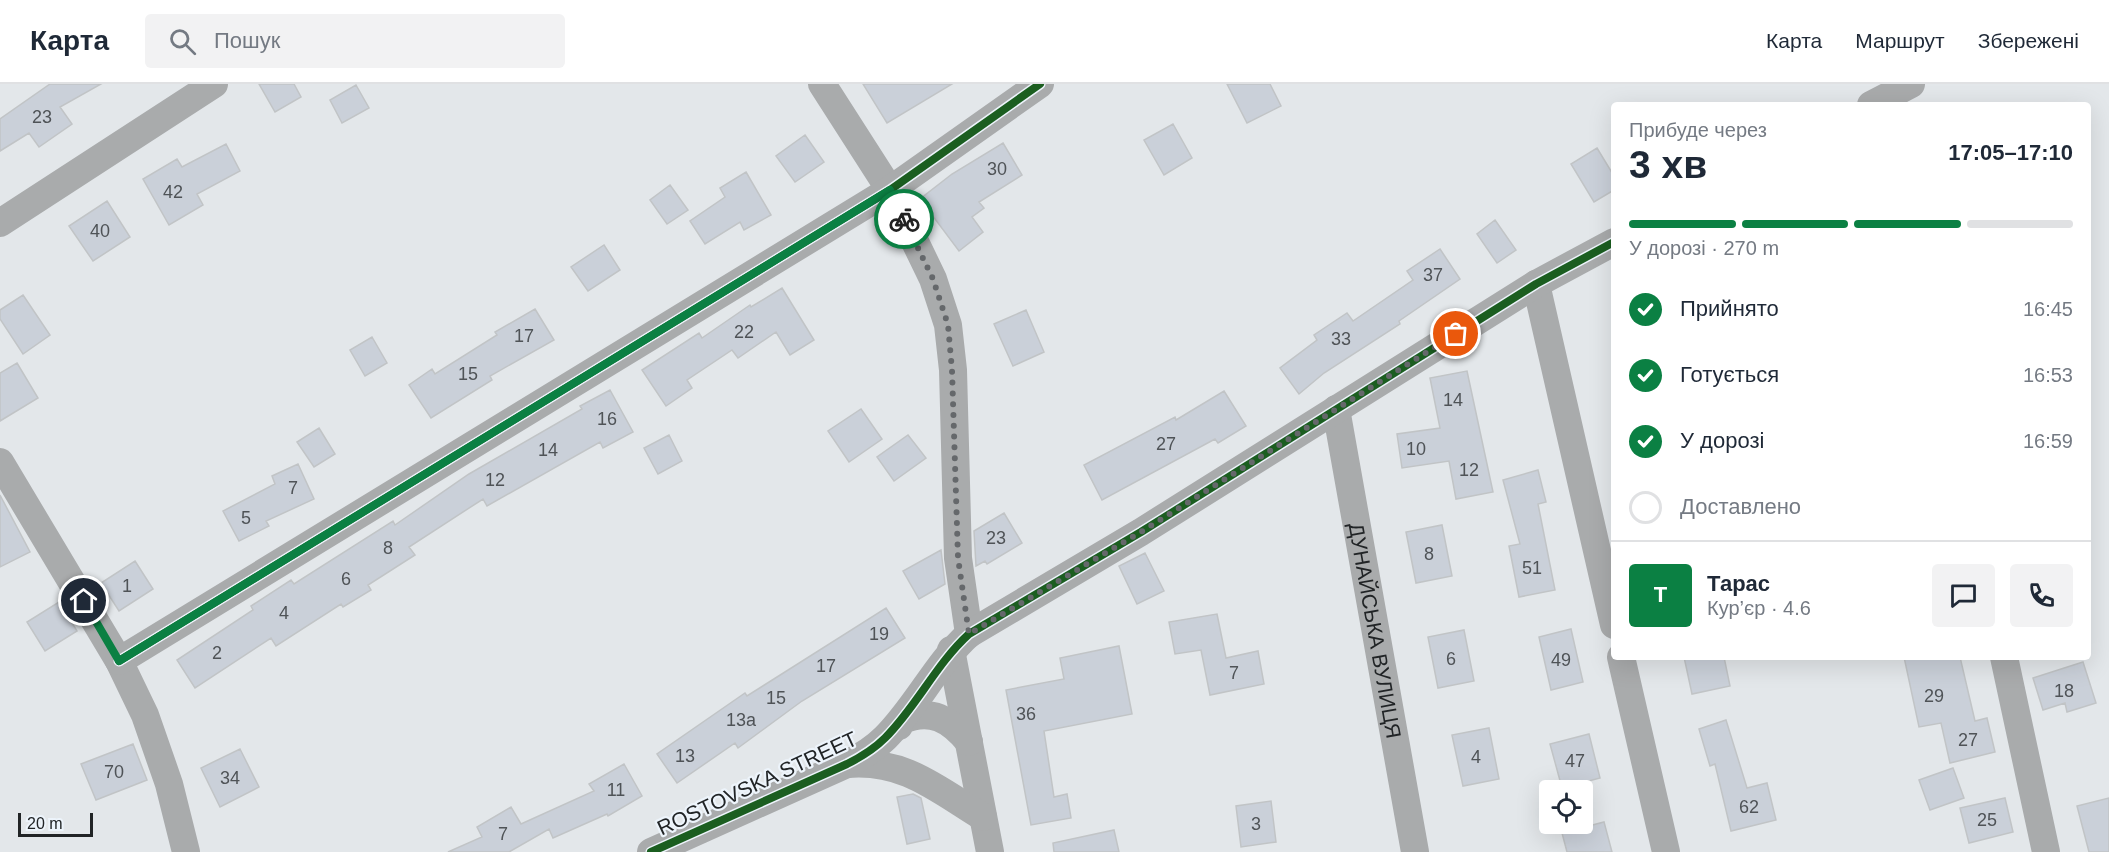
<!DOCTYPE html>
<html lang="uk">
<head>
<meta charset="utf-8">
<style>
	:root { --surface:#fff; --page:#f2f2f3; --text:#1f2937; --muted:#747a83; --line:#e0e1e3; --accent:#0b8043 }
	body { margin:0; font-family:Arial,sans-serif; background:var(--page); color:var(--text); height:100vh; display:flex; flex-direction:column; font-size:22px; white-space:nowrap }
	* { box-sizing:border-box; margin:0 }
	p { font-size:20px; color:var(--muted) }
	.icon { flex:none; width:33px; height:33px; fill:none; stroke:currentColor; stroke-width:2; stroke-linecap:round; stroke-linejoin:round }
	.map { position:relative; flex:1; overflow:hidden }
	.drawer { position:absolute; left:1611px; top:18px; width:480px; height:558px; display:flex; flex-direction:column; background:var(--surface); border-radius:6px; box-shadow:0 6px 24px #0002 }
	.drawer>* { flex:none }
	.buttons { position:absolute; left:1539px; top:696px; display:grid; gap:12px }
	.buttons a { display:grid; place-items:center; width:54px; height:54px; border-radius:6px; background:var(--surface); box-shadow:0 6px 24px #0002; font-size:30px }
	.scale { position:absolute; left:18px; bottom:15px; width:75px; box-sizing:border-box; padding-left:6px; border:3px solid #212426; border-top:0; font-size:16px; line-height:21px; white-space:nowrap; color:#212426; -webkit-text-stroke:4px #edf4fb; paint-order:stroke }
	.pin { position:absolute; display:grid; place-items:center; width:51px; height:51px; color:#fff; margin:-26px; border:3px solid #fff; border-radius:50%; box-shadow:0 2px 6px #0007 }
	.courier { position:absolute; display:grid; place-items:center; width:60px; height:60px; margin:-30px; border:4px solid #0b8043; border-radius:50%; background:#fff; color:#222; box-shadow:0 2px 8px #0007 }
	.summary em { font-style:normal; font-weight:700 }
	.summary div { display:flex; flex-direction:column-reverse }
	.summary { display:flex; align-items:center; justify-content:space-between; height:102px; padding:0 18px }
	h1 { font-size:39px; font-weight:700; line-height:45px }
	.bar { display:grid; grid-template-columns:repeat(4,1fr); gap:9px 6px; align-content:center; height:72px; padding:0 18px }
	.bar i { height:8px; border-radius:4px; background:var(--line) }
	.bar .current { background:var(--accent) }
	.bar p { grid-column:span 4 }
	.line { display:flex; align-items:center; gap:15px; padding:0 18px; border-top:2px solid var(--line) }
	.line div { flex:1 }
	.round { display:grid; place-items:center; flex:none; width:63px; height:63px; border-radius:6px; background:var(--page) }
	ol { padding:0 18px; list-style:none }
	li { display:flex; align-items:center; gap:18px; height:66px }
	li p { margin-inline-start:auto }
	li .icon { padding:6px; border-radius:50%; background:var(--accent); color:#fff; stroke-width:4 }
	li:last-child { color:var(--muted) }
	li i { width:33px; height:33px; border:3px solid var(--line); border-radius:50% }
	header { display:flex; align-items:center; gap:36px; box-sizing:border-box; height:84px; padding:0 30px; background:var(--surface); border-bottom:2px solid var(--line) }
	header strong { font-size:28px }
	nav { display:flex; gap:33px; margin-inline-start:auto; font-size:21px }
	.search { width:420px; height:54px; background:var(--page); display:flex; align-items:center; gap:15px; box-sizing:border-box; padding:0 21px; border-radius:6px; color:var(--muted); font-size:22px }
	.map>svg:first-child { display:block }
</style>
</head>
<body>
<header>
<strong>Карта</strong>
<div class="search"><svg class="icon" aria-label="search" viewBox="0 0 24 24"><circle cx="10" cy="10" r="6"/><path d="M15 15l6 6"/></svg>Пошук</div>
<nav><a>Карта</a><a>Маршрут</a><a>Збережені</a></nav>
</header>
<div class="map">
<svg width="2109" height="768" viewBox="0 0 2109 768">
	<rect width="100%" height="100%" fill="#e3e7ea"/>
	<!-- building -->
	<path fill="#cad0d9" stroke="#c1c4c6" stroke-width="1.5" d="M50,0H101L60,23L72,40L39,63L29,49L0,67V35Z
		M259,0H294L301,13L275,28Z
		M863,0H952L887,39Z
		M1227,0H1270L1281,22L1247,39Z
		M356,1L369,24L342,39L330,16Z
		M1173,40L1192,74L1164,91L1144,56Z
		M805,51L824,78L795,98L776,72Z
		M1003,59L1022,91L979,118L984,124L972,133L983,148L959,167L920,115L952,90Z
		M226,60L240,87L197,110L203,121L169,141L143,95L177,75L182,83Z
		M1597,64L1614,92V106L1594,118L1571,80Z
		M746,88L771,131L744,146L740,138L705,160L690,137L725,113L720,104Z
		M670,101L688,126L667,140L650,116Z
		M107,117L130,153L93,177L69,142Z
		M1495,136L1516,166L1497,179L1477,150Z
		M604,161L620,186L588,207L571,183Z
		M1440,165L1460,195L1399,237L1400,240L1324,289L1299,310L1280,284L1317,256L1314,251L1347,229L1353,237L1413,196L1407,187Z
		M782,204L814,256L790,271L776,248L738,274L732,266L687,296L692,304L666,322L642,286L699,249L702,254L750,221L751,223Z
		M23,211L50,251L23,270L0,235V226Z
		M535,225L554,256L490,292L492,296L431,334L409,301L432,285L435,290L497,251L495,248Z
		M1026,226L1044,268L1013,282L994,240Z
		M372,253L387,279L365,292L350,266Z
		M17,279L38,314L0,337V289Z
		M1467,287L1493,408L1456,415L1449,377L1402,384L1397,350L1440,344L1430,294Z
		M610,306L633,348L603,364L600,358L487,422L483,415L409,463L415,471L368,501L371,506L343,523L341,520L276,562L271,554L195,604L177,576L253,526L251,522L291,496L294,500L393,437L395,441L469,390L582,325L580,322Z
		M1224,307L1246,342L1218,359L1215,355L1102,416L1084,381L1175,333L1176,336Z
		M861,325L882,355L849,378L828,347Z
		M319,344L335,370L314,383L297,358Z
		M669,351L682,377L658,390L644,364Z
		M908,351L926,374L894,397L877,373Z
		M298,380L314,415L266,437L269,442L239,457L223,427L275,400L272,392Z
		M1538,386L1546,418L1538,420L1555,506L1519,513L1509,462L1520,460L1503,396Z
		M0,411L30,468L0,483Z
		M1004,429L1022,459L987,480L985,477L976,482L974,447Z
		M1442,441L1452,492L1416,499L1406,448Z
		M941,466L945,500L919,515L903,487Z
		M1145,469L1164,507L1137,520L1119,482Z
		M135,477L153,505L119,527L101,499Z
		M59,518L77,547L45,567L27,538Z
		M886,524L905,554L802,617L738,664L735,659L677,699L657,670L745,609L747,612Z
		M1217,530L1226,574L1258,567L1264,600L1210,611L1201,566L1175,570L1169,538Z
		M1571,545L1583,598L1551,606L1539,553Z
		M1464,546L1474,597L1438,604L1428,553Z
		M1119,562L1132,630L1044,647L1054,713L1067,710L1071,734L1031,741L1006,606L1064,595L1060,574Z
		M1684,573H1724L1730,602L1692,610Z
		M1904,573H1960L1975,637L1987,634L1995,668L1950,679L1941,639L1919,643Z
		M2083,578L2096,619L2067,628L2065,619L2043,626L2033,594Z
		M1726,636L1747,704L1767,699L1776,736L1731,747L1715,680L1710,682L1699,645Z
		M1489,644L1499,695L1463,702L1452,651Z
		M1589,650L1600,694L1562,704L1550,660Z
		M133,660L147,696L96,716L81,680Z
		M240,665L259,703L220,723L201,684Z
		M624,680L642,712L608,732L607,730L553,754L549,745L509,768H448L482,753L477,743L511,723L521,740L594,707L589,700Z
		M1953,684L1964,714L1930,726L1919,696Z
		M913,710L921,714L930,755L907,760L897,713Z
		M2005,714L2013,748L1969,759L1960,724Z
		M2109,714V768H2089L2077,722Z
		M1271,717L1276,758L1241,763L1236,722Z
		M1604,738L1612,768H1567L1562,749Z
		M1114,746L1119,768H1054L1053,759Z"/>
	<g fill="none" stroke-linecap="round" stroke-linejoin="round">
		<!-- street -->
		<g stroke="#a9abac" stroke-width="28">
			<path d="M822,0L890,106L933,195L948,241L953,286L958,474L969,550"/>
			<path d="M1871,21L1911,0"/>
			<path d="M0,139L214,0"/>
			<path d="M1536,200L1614,541"/>
			<path id="s1" d="M1336,325L1415,768"/>
			<path d="M0,378L119,577L145,631L169,700L186,768"/>
			<path d="M951,566L990,768"/>
			<path d="M1621,573L1666,768"/>
			<path d="M2004,573L2046,768"/>
			<path d="M119,577L890,106L1040,0"/>
			<path d="M899,642L902,636C931,624 950,635 969,658"/>
			<path d="M847,680C904,675 937,705 983,733"/>
			<path d="M651,768L847,680C861,673 874,665 885,654C917,622 936,580 969,550L1141,448L1536,200L1614,158"/>
		</g>
		<!-- cycleway casing -->
		<g stroke="#edf4fb" stroke-width="11">
			<path id="cycleway" d="M119,577L890,106L1040,0
				M651,768L847,680C861,673 874,665 885,654C917,622 936,580 969,550L1141,448L1536,200L1614,158"/>
		</g>
		<!-- cycleway -->
		<use href="#cycleway" stroke="#1b5e20" stroke-width="8"/>
	</g>
	<g fill="none" stroke-linecap="round" stroke-linejoin="round">
		<!-- done -->
		<path stroke="#65686b" stroke-width="6" stroke-dasharray="0 10.8" d="M904,135L933,195L948,241L952,286L958,474L969,550L1141,448L1456,250"/>
		<!-- route -->
		<path stroke="#0b8043" stroke-width="8" d="M84,517L119,577L890,106L904,135"/>
	</g>
	<g text-anchor="middle" dominant-baseline="central" stroke-width="4.5" stroke-linejoin="round" paint-order="stroke">
		<!-- number labels -->
		<g font-size="18" fill="#4f5357">
			<text x="42" y="33">23</text>
			<text x="997" y="85">30</text>
			<text x="173" y="108">42</text>
			<text x="100" y="147">40</text>
			<text x="1433" y="191">37</text>
			<text x="744" y="248">22</text>
			<text x="524" y="252">17</text>
			<text x="1341" y="255">33</text>
			<text x="468" y="290">15</text>
			<text x="1453" y="316">14</text>
			<text x="607" y="335">16</text>
			<text x="1166" y="360">27</text>
			<text x="1416" y="365">10</text>
			<text x="548" y="366">14</text>
			<text x="1469" y="386">12</text>
			<text x="495" y="396">12</text>
			<text x="293" y="404">7</text>
			<text x="246" y="434">5</text>
			<text x="996" y="454">23</text>
			<text x="388" y="464">8</text>
			<text x="1429" y="470">8</text>
			<text x="1532" y="484">51</text>
			<text x="346" y="495">6</text>
			<text x="127" y="502">1</text>
			<text x="284" y="529">4</text>
			<text x="879" y="550">19</text>
			<text x="217" y="569">2</text>
			<text x="1451" y="575">6</text>
			<text x="1561" y="576">49</text>
			<text x="826" y="582">17</text>
			<text x="1234" y="589">7</text>
			<text x="2064" y="607">18</text>
			<text x="1934" y="612">29</text>
			<text x="776" y="614">15</text>
			<text x="1026" y="630">36</text>
			<text x="741" y="636">13а</text>
			<text x="1968" y="656">27</text>
			<text x="685" y="672">13</text>
			<text x="1476" y="673">4</text>
			<text x="1575" y="677">47</text>
			<text x="114" y="688">70</text>
			<text x="230" y="694">34</text>
			<text x="616" y="706">11</text>
			<text x="1749" y="723">62</text>
			<text x="1987" y="736">25</text>
			<text x="1256" y="740">3</text>
			<text x="503" y="750">7</text>
		</g>
		<!-- street labels -->
		<g font-size="21" fill="#212426" stroke="#edf4fb">
			<text stroke="none"><textPath href="#s1" startOffset="225">ДУНАЙСЬКА ВУЛИЦЯ</textPath></text>
			<text transform="translate(757 699) rotate(-25)">ROSTOVSKA STREET</text>
		</g>
	</g>
</svg>
<div class="buttons">
<a><svg class="icon" aria-label="locate" viewBox="0 0 24 24"><circle cx="12" cy="12" r="6"/><path d="M12 2v4M12 18v4M2 12h4M18 12h4"/></svg></a>
</div>
<div class="scale">20 m</div>
<div class="pin" style="left:1456px;top:250px;background:#ea580c"><svg class="icon" aria-label="bag" viewBox="0 0 24 24"><path d="M5 8h14l-1 12H6zM9 8a3 3 0 0 1 6 0"/></svg></div>
<div class="pin" style="left:84px;top:517px;background:#1f2937"><svg class="icon" aria-label="home" viewBox="0 0 24 24"><path d="M3 11l9-7 9 7M6 9v11h12V9"/></svg></div>
<div class="courier" style="left:904px;top:135px"><svg class="icon" aria-label="bike" viewBox="0 0 24 24"><circle cx="6" cy="16" r="4"/><circle cx="18" cy="16" r="4"/><path d="M6 16l4-8h5l3 8M10 8l3 8H6M13 5h3"/></svg></div>
<section class="drawer">
<div class="summary"><div><h1>3 хв</h1><p>Прибуде через</p></div><em>17:05–17:10</em></div>
<div class="bar"><i class="current"></i><i class="current"></i><i class="current"></i><i></i><p>У дорозі · 270 m</p></div>
<ol>
<li><svg class="icon" aria-label="check" viewBox="0 0 24 24"><path d="M5 12l5 5 9-10"/></svg>Прийнято<p>16:45</p></li>
<li><svg class="icon" aria-label="check" viewBox="0 0 24 24"><path d="M5 12l5 5 9-10"/></svg>Готується<p>16:53</p></li>
<li><svg class="icon" aria-label="check" viewBox="0 0 24 24"><path d="M5 12l5 5 9-10"/></svg>У дорозі<p>16:59</p></li>
<li><i></i>Доставлено</li>
</ol>
<div class="line" style="height:108px"><b class="round" style="background:var(--accent);color:#fff">Т</b><div><b>Тарас</b><p>Кур’єр · 4.6</p></div><a class="round"><svg class="icon" aria-label="chat" viewBox="0 0 24 24"><path d="M4 5h16v11H9l-5 4z"/></svg></a><a class="round"><svg class="icon" aria-label="phone" viewBox="0 0 24 24"><path d="M5 4h4l2 5-3 2q2 4 5 5l2-3 5 2v4C11 20 4 13 5 4z"/></svg></a></div>
</section>
</div>
</body>
</html>
